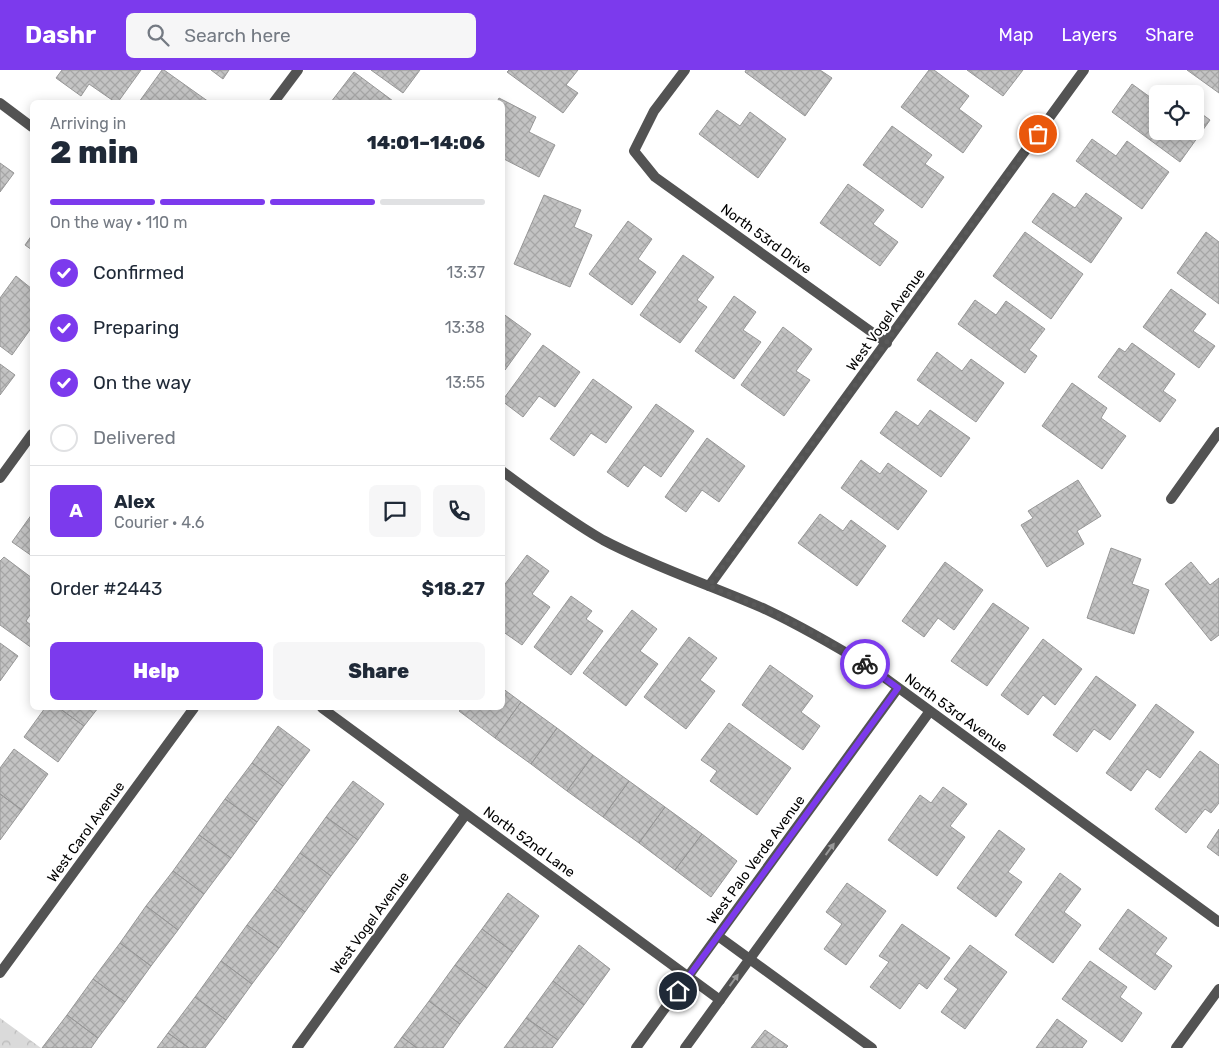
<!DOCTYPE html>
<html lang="en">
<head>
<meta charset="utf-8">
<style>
	:root { --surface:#fff; --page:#f6f6f7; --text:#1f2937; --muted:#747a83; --line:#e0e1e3; --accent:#7c3aed }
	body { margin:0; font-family:Rubik,sans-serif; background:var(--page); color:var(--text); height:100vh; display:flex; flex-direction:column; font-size:19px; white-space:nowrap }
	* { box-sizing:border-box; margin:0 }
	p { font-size:16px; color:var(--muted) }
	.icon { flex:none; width:28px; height:28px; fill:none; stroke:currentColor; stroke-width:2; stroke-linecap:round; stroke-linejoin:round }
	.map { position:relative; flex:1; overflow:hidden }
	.panel { position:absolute; left:30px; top:30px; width:475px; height:610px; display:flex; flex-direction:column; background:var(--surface); border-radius:8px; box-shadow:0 2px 12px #0003 }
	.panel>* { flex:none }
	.tools { position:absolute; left:1149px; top:15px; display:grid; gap:10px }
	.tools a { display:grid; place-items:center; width:55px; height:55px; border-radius:8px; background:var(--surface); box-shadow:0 2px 12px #0003; font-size:25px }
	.pin { position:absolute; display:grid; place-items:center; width:42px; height:42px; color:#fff; margin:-21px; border:2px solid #fff; border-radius:50%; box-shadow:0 1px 5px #0007 }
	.courier { position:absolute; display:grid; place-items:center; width:50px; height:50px; margin:-25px; border:4px solid #7c3aed; border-radius:50%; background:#fff; color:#222; box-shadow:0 1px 6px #0007 }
	.summary em { font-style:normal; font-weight:800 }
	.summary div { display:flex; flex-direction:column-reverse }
	.summary { display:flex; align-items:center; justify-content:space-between; height:85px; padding:0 20px }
	h1 { font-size:32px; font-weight:800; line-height:38px }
	.bar { display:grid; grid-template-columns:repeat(4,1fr); gap:8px 5px; align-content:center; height:60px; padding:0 20px }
	.bar i { height:6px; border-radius:4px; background:var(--line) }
	.bar .on { background:var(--accent) }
	.bar p { grid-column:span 4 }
	.line { display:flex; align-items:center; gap:12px; padding:0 20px; border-top:1px solid var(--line) }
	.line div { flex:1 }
	.round { display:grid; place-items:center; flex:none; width:52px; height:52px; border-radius:8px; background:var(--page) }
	ol { padding:0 20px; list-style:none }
	li { display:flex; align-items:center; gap:15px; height:55px }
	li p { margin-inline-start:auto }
	li .icon { padding:5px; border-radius:50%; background:var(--accent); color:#fff; stroke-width:4 }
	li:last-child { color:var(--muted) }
	li i { width:28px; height:28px; border:2px solid var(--line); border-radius:50% }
	.action { display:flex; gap:10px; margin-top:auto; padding:10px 20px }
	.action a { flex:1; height:58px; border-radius:8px; background:var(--accent); color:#fff; font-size:20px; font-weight:800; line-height:58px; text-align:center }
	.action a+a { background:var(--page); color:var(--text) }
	header { display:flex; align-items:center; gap:30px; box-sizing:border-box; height:70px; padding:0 25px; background:var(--accent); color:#fff }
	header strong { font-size:24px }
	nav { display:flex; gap:28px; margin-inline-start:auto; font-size:18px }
	.search { width:350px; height:45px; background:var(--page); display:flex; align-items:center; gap:12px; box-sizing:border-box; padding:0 18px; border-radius:8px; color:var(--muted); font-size:19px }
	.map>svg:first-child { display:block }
</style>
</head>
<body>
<header>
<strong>Dashr</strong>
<div class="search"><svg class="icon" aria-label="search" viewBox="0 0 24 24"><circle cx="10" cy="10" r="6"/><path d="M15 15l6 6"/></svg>Search here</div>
<nav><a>Map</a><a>Layers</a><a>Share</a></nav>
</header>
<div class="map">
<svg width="1219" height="978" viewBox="0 0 1219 978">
	<defs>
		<pattern id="forest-crowns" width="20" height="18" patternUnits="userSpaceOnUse" patternTransform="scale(1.25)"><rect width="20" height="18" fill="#dadada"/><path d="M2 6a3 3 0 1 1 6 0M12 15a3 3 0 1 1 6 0" fill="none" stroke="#b9b9b9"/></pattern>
		<pattern id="building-cross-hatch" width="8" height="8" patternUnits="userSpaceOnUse" patternTransform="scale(1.25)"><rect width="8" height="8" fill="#c3c3c3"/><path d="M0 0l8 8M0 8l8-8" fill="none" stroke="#a6a6a6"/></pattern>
	</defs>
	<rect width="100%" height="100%" fill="#fff"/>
	<!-- forest -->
	<path fill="url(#forest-crowns)" d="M0,948L41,978H0Z"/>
	<!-- building -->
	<path fill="url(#building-cross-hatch)" stroke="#979797" d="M62,0H141L118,32H115L89,14L81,26L56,8Z
		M162,0H164L209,32H139Z
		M211,0H229L223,9Z
		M371,0H420L403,23Z
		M509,0H578L566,15L578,23L563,43L507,2Z
		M746,0H820L832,8L805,46L745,2Z
		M929,0H934L969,26L959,39L982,56L963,83L901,37Z
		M967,0H1023L1003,26Z
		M1187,0H1219V23Z
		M354,2L393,31L392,32H331Z
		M1132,14L1154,30L1158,25V61H1195V39L1210,50L1180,92L1112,42Z
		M1164,16L1175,24H1158Z
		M499,28L536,47L529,62L555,75L539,107L502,88V32H497Z
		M717,40L740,56L750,42L786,69L758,108L699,64Z
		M892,56L932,85L925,94L944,107L922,138L863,95Z
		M1092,69L1116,86L1127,71L1169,102L1142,139L1076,91Z
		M0,93L14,103L0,122Z
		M848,114L884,140L873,154L898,172L880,196L820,153Z
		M1053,123L1075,138L1086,123L1122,148L1091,193L1032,152Z
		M544,125L581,140L574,157L592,165L570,217L514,194Z
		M628,151L652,169L638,189L656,202L632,235L589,204Z
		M1025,162L1083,204L1051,249L993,206Z
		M1206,162L1219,172V234L1177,203Z
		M32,165V180L25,175Z
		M683,185L714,207L697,230L707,237L680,273L640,245Z
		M16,206L32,219V257L12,285L0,276V228Z
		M1171,219L1206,244L1193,261L1215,276L1199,298L1143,257Z
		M734,226L756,242L743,260L761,272L734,309L695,281Z
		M975,230L996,245L1006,231L1045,259L1029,280L1037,286L1025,303L958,254Z
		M502,243L531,264L505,300L502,298Z
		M783,257L812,279L796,301L810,310L784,346L741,315Z
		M1132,273L1175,304L1163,321L1176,330L1160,352L1098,307L1119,278L1125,282Z
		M543,275L580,302L555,337L539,326L523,347L502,331Z
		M937,282L962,301L971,289L1004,313L976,352L917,310Z
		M0,294L15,305L0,325Z
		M593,309L632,337L606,373L591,363L574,386L550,369Z
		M1072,313L1107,338L1101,348L1126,366L1102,399L1042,356Z
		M656,334L694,361L661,407L644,395L628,417L607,402Z
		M930,340L970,368L941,407L880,363L896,341L918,356Z
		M707,368L745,396L719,432L702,420L686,442L665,427Z
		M861,390L880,404L888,393L927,421L898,460L841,418Z
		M1078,410L1101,446L1077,461L1084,474L1047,497L1021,455L1033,448L1028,441Z
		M32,444V486L12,472Z
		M820,444L843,461L851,450L886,476L857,516L798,473Z
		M1111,478L1141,489L1132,514L1149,520L1134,564L1087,548Z
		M527,485L549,501L532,524L550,537L522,575L502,561V518Z
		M4,487L32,508V542L26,551L32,556V578L0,555V491Z
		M945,492L983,520L954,560L938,548L924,567L902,551Z
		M1191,492L1210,515L1219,508V565L1211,571L1165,514Z
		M571,526L592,541L586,549L603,561L571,605L534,577Z
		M993,533L1029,558L987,616L951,591Z
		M632,540L657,559L640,581L658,594L626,636L583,603Z
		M689,567L717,588L700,610L715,621L686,659L644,627Z
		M1043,569L1082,599L1055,635L1043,625L1028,645L1001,625Z
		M0,573L18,586L0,611Z
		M770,595L813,626L801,642L820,656L803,680L742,635Z
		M1096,606L1136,635L1110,670L1094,659L1077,682L1053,665Z
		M502,618L521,632L495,668L459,641L462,638H502Z
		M521,632L557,658L531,694L495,668Z
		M1156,634L1194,662L1160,708L1147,699L1131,721L1106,703Z
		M45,638H59L84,656L58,692L24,667Z
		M59,638H98L84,656Z
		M729,653L791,698L757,745L710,711L717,701L701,690Z
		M278,656L310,680L283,716L252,693Z
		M557,658L593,685L567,721L531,694Z
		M14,679L48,704L22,740L0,724V698Z
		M1200,681L1219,695V733L1211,743L1205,739L1186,763L1155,739Z
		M593,685L629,711L603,747L567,721Z
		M252,693L283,716L257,752L225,729Z
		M353,711L384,734L358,770L326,747Z
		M629,711L665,737L639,773L603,747Z
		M943,717L967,734L950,756L965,767L937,806L888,770L920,725L931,733Z
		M0,724L22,740L0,770Z
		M225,729L257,752L231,788L199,765Z
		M665,737L702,764L675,800L639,773Z
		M326,747L358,770L331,806L300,783Z
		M1219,759V786L1207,777Z
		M999,760L1025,779L1008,802L1022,812L996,847L957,818Z
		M702,764L737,791L711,827L675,800Z
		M199,765L231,788L204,824L173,801Z
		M300,783L331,806L305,842L274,819Z
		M173,801L204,824L178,860L146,836Z
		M1060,803L1081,819L1064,842L1081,855L1053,893L1015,865Z
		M847,813L886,841L846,895L824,879L842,854L826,842Z
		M274,819L305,842L279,878L247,855Z
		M508,823L539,846L513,882L482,859Z
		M146,836L178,860L151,896L120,873Z
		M1128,839L1167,868L1155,884L1172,896L1155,920L1099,879Z
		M902,854L950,888L927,919L919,913L900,939L870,917L889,892L879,886Z
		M247,855L279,878L252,914L221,891Z
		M482,859L513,882L487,918L455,895Z
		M120,873L151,896L125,932L93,909Z
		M579,875L610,899L584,935L553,911Z
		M970,875L1007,902L965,959L941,942L958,919L944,909Z
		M221,891L252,914L226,950L195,927Z
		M1090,891L1127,917L1120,927L1142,943L1122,972L1062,929Z
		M455,895L487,918L460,954L429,931Z
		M93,909L125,932L98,968L67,945Z
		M553,911L584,935L558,970L526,948Z
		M195,927L226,950L205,978H189L168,963Z
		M429,931L460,954L443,978H417L402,967Z
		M67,945L98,968L91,978H42Z
		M526,948L558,970L552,978H504Z
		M1057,949L1087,971L1082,978H1036Z
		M765,960L788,976L786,978H751Z
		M168,963L189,978H157Z
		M402,967L417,978H394Z"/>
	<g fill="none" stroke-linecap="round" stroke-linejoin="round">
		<!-- minor -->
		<path stroke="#535353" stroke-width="10" d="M685,0L654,41L634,81L655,107L887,273
			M274,32L298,0
			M0,408L32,364
			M1171,429L1219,362
			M709,516L1084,0
			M322,638L720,930
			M718,866L872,978
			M0,903L194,638
			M297,978L466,744
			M1176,978L1219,919"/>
		<!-- tertiary -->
		<path stroke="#535353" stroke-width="10" d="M0,33L32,57
			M502,401C535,425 568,450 603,470C656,498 713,516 767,540C803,557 837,577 870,597L1219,852
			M636,978L898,618
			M685,978L930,641"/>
	</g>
	<!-- one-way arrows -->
	<defs><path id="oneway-solid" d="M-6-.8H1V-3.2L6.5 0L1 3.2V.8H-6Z" transform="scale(1.25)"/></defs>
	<g fill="#989898">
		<use href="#oneway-solid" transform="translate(830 779) rotate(-54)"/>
		<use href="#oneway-solid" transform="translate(734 910) rotate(-54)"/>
	</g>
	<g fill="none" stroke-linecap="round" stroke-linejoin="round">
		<!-- done -->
		<path stroke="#595959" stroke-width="5" stroke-dasharray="0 9" d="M865,594L818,565L767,540L709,516L1038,64"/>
		<!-- route -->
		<path stroke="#7c3aed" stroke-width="6" d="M678,921L898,618L865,594"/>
	</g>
	<g text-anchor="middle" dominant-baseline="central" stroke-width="4" stroke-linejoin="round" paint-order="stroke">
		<!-- street labels -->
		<g font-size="14" fill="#000" stroke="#fff">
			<text transform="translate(766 169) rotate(36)">North 53rd Drive</text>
			<text transform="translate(886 250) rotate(-54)">West Vogel Avenue</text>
			<text transform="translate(956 643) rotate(36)">North 53rd Avenue</text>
			<text transform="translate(86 762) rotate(-54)">West Carol Avenue</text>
			<text transform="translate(529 772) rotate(36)">North 52nd Lane</text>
			<text transform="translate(756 790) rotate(-54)">West Palo Verde Avenue</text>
			<text transform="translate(370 853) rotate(-54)">West Vogel Avenue</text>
		</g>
	</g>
</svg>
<div class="tools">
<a><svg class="icon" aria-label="locate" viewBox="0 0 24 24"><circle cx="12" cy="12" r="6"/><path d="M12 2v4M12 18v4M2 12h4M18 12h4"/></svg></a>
</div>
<div class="pin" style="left:1038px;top:64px;background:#ea580c"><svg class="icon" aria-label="bag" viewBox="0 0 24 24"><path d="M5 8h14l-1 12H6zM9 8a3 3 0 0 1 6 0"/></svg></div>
<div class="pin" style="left:678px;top:921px;background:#1f2937"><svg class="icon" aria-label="home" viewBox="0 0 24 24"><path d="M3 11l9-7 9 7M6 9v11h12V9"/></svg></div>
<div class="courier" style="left:865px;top:594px"><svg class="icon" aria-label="bike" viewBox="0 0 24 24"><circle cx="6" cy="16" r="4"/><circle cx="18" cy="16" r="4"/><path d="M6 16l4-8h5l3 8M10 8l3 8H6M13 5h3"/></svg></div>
<section class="panel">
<div class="summary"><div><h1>2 min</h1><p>Arriving in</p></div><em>14:01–14:06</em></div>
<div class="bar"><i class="on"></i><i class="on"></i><i class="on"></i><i></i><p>On the way · 110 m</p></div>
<ol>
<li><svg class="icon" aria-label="check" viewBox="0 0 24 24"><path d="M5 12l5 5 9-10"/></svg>Confirmed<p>13:37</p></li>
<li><svg class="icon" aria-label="check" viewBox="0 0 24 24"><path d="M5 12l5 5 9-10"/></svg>Preparing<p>13:38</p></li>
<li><svg class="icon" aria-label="check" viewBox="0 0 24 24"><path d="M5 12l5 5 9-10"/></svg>On the way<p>13:55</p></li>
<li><i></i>Delivered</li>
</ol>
<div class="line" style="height:90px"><b class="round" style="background:var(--accent);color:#fff">A</b><div><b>Alex</b><p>Courier · 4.6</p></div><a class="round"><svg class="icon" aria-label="chat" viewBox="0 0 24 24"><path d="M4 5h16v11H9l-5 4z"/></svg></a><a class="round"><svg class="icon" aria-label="phone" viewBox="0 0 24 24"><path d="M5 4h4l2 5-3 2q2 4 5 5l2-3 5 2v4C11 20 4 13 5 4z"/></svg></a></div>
<div class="line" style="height:65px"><div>Order #2443</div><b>$18.27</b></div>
<div class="action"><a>Help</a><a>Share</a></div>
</section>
</div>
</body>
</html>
